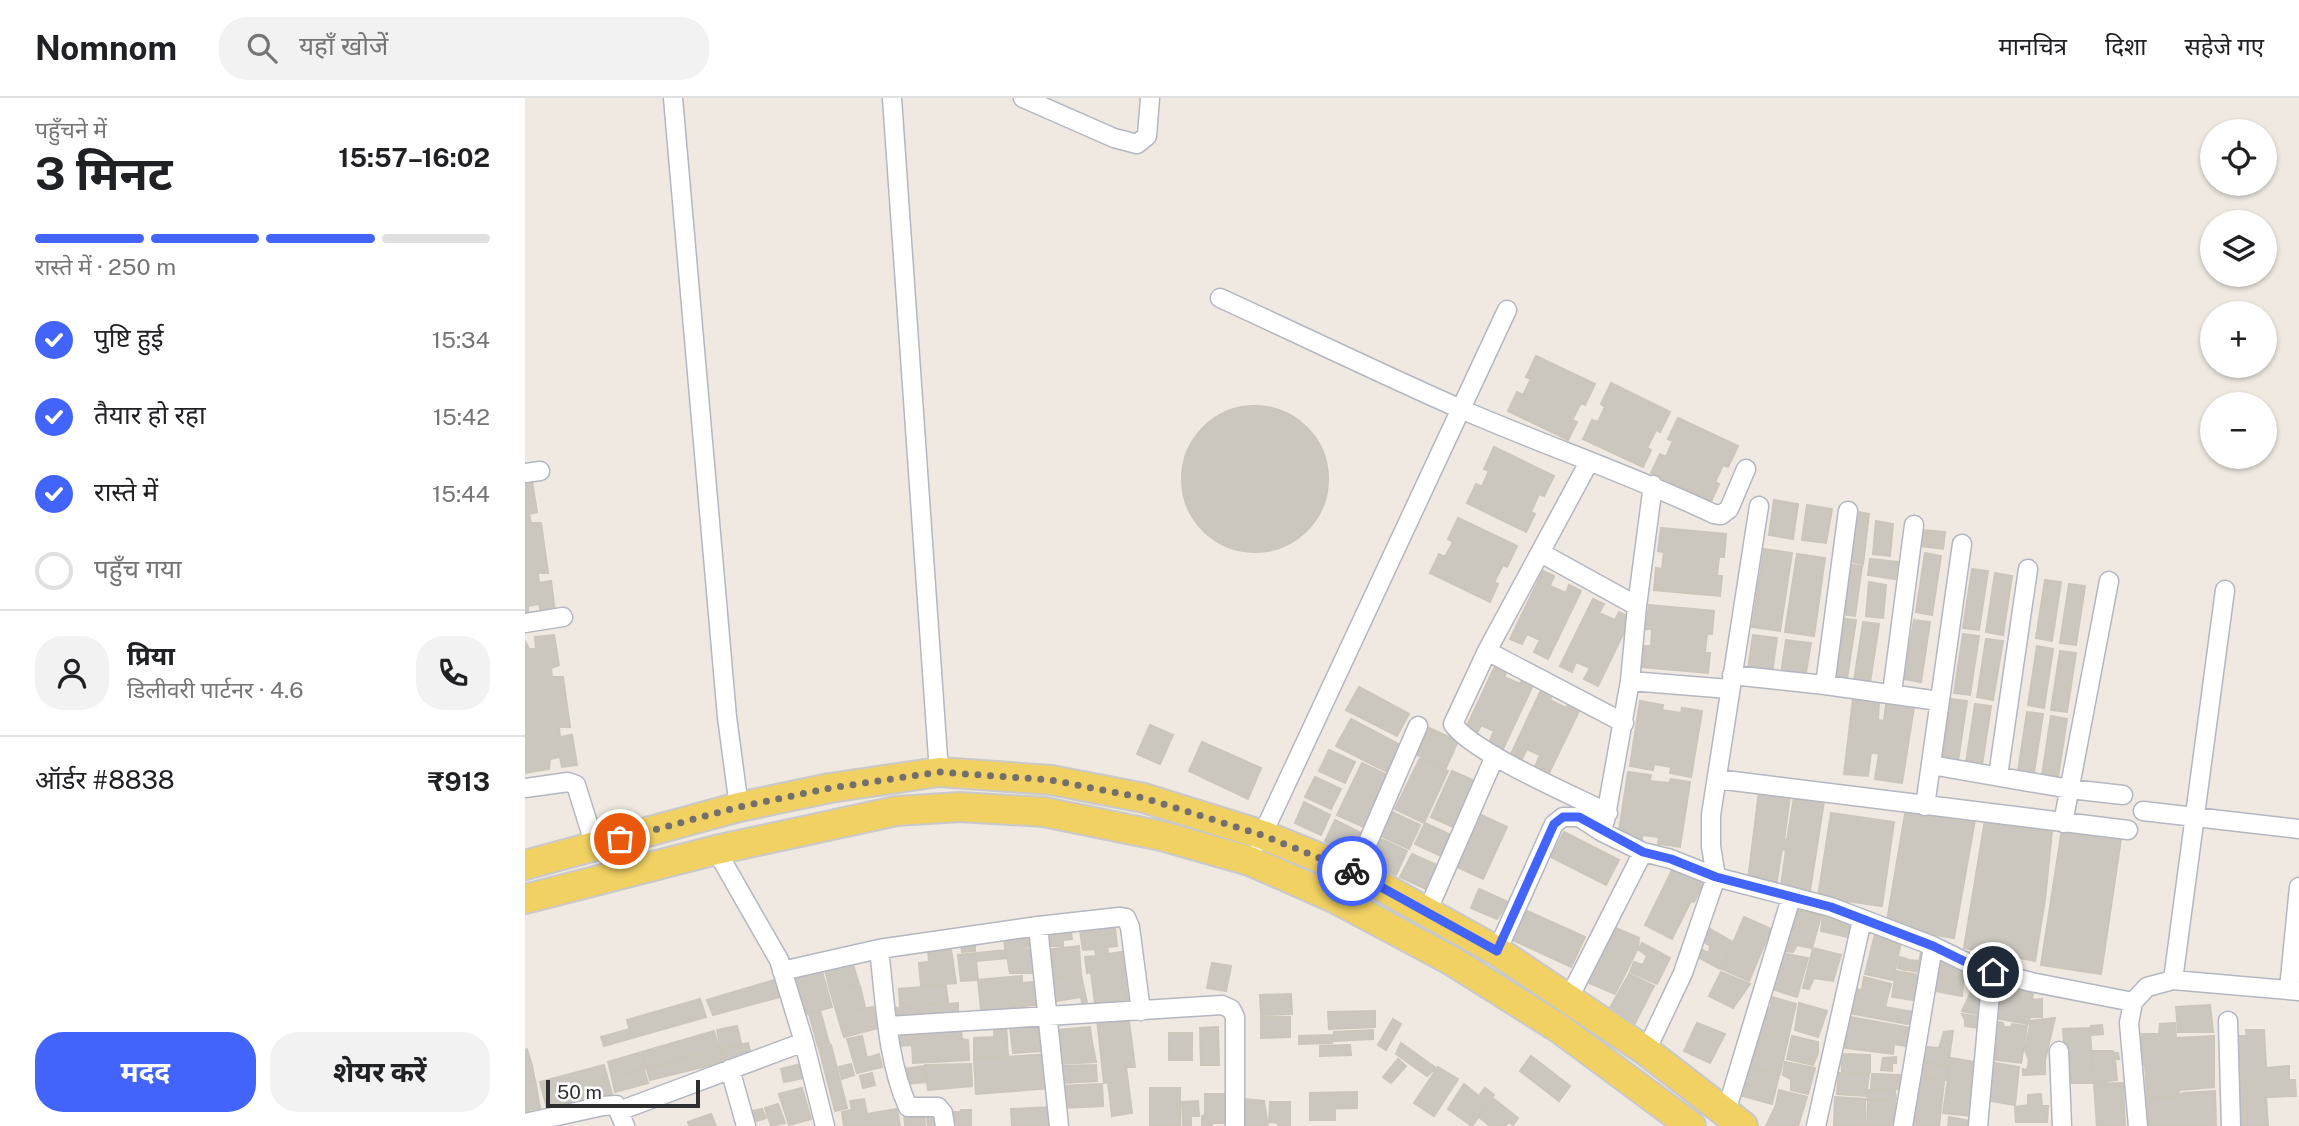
<!DOCTYPE html>
<html lang="hi">
<head>
<meta charset="utf-8">
<style>
	:root { --surface:#fff; --page:#f2f2f2; --text:#202124; --muted:#757577; --line:#e0e0e0; --accent:#4264fb }
	body { margin:0; font-family:"Public Sans","Noto Sans Devanagari",sans-serif; background:var(--page); color:var(--text); height:100vh; display:flex; flex-direction:column; font-size:26px; white-space:nowrap }
	* { box-sizing:border-box; margin:0 }
	p { font-size:23px; color:var(--muted) }
	.icon { flex:none; width:38px; height:38px; fill:none; stroke:currentColor; stroke-width:2; stroke-linecap:round; stroke-linejoin:round }
	.map { position:relative; flex:1; overflow:hidden }
	.sheet { display:flex; flex-direction:column; background:var(--surface); width:525px }
	.sheet>* { flex:none }
	.buttons { position:absolute; left:1675px; top:21px; display:grid; gap:14px }
	.buttons a { display:grid; place-items:center; width:77px; height:77px; border-radius:50%; background:var(--surface); box-shadow:0 2px 5px #0004; font-size:35px }
	.scale { position:absolute; left:21px; bottom:18px; width:154px; box-sizing:border-box; padding-left:7px; border:4px solid #2e2e2e; border-top:0; font-size:19px; line-height:24px; white-space:nowrap; color:#2e2e2e; -webkit-text-stroke:5px #fff; paint-order:stroke }
	.pin { position:absolute; display:grid; place-items:center; width:60px; height:60px; color:#fff; margin:-30px; border:4px solid #fff; border-radius:50%; box-shadow:0 2px 7px #0007 }
	.courier { position:absolute; display:grid; place-items:center; width:70px; height:70px; margin:-35px; border:5px solid #4264fb; border-radius:50%; background:#fff; color:#222; box-shadow:0 2px 9px #0007 }
	.head em { font-style:normal; font-weight:700 }
	.head div { display:flex; flex-direction:column-reverse }
	.head { display:flex; align-items:center; justify-content:space-between; height:119px; padding:0 35px }
	h1 { font-size:46px; font-weight:700; line-height:52px }
	.bar { display:grid; grid-template-columns:repeat(4,1fr); gap:10px 7px; align-content:center; height:84px; padding:0 35px }
	.bar i { height:9px; border-radius:5px; background:var(--line) }
	.bar .selected { background:var(--accent) }
	.bar p { grid-column:span 4 }
	.line { display:flex; align-items:center; gap:18px; padding:0 35px; border-top:2px solid var(--line) }
	.line div { flex:1 }
	.round { display:grid; place-items:center; flex:none; width:74px; height:74px; border-radius:28px; background:var(--page) }
	ol { padding:0 35px; list-style:none }
	li { display:flex; align-items:center; gap:21px; height:77px }
	li p { margin-inline-start:auto }
	li .icon { padding:7px; border-radius:50%; background:var(--accent); color:#fff; stroke-width:4 }
	li:last-child { color:var(--muted) }
	li i { width:38px; height:38px; border:4px solid var(--line); border-radius:50% }
	.action { display:flex; gap:14px; margin-top:auto; padding:14px 35px }
	.action a { flex:1; height:80px; border-radius:28px; background:var(--accent); color:#fff; font-size:28px; font-weight:700; line-height:80px; text-align:center }
	.action a+a { background:var(--page); color:var(--text) }
	header { display:flex; align-items:center; gap:42px; box-sizing:border-box; height:98px; padding:0 35px; background:var(--surface); border-bottom:2px solid var(--line) }
	header strong { font-size:33px }
	nav { display:flex; gap:38px; margin-inline-start:auto; font-size:24px }
	.search { width:490px; height:63px; background:var(--page); display:flex; align-items:center; gap:18px; box-sizing:border-box; padding:0 24px; border-radius:28px; color:var(--muted); font-size:26px }
	main { display:flex; flex:1; min-height:0 }
	.map>svg:first-child { display:block }
</style>
</head>
<body>
<header>
<strong>Nomnom</strong>
<div class="search"><svg class="icon" aria-label="search" viewBox="0 0 24 24"><circle cx="10" cy="10" r="6"/><path d="M15 15l6 6"/></svg>यहाँ खोजें</div>
<nav><a>मानचित्र</a><a>दिशा</a><a>सहेजे गए</a></nav>
</header>
<main>
<section class="sheet">
<div class="head"><div><h1>3 मिनट</h1><p>पहुँचने में</p></div><em>15:57–16:02</em></div>
<div class="bar"><i class="selected"></i><i class="selected"></i><i class="selected"></i><i></i><p>रास्ते में · 250 m</p></div>
<ol>
<li><svg class="icon" aria-label="check" viewBox="0 0 24 24"><path d="M5 12l5 5 9-10"/></svg>पुष्टि हुई<p>15:34</p></li>
<li><svg class="icon" aria-label="check" viewBox="0 0 24 24"><path d="M5 12l5 5 9-10"/></svg>तैयार हो रहा<p>15:42</p></li>
<li><svg class="icon" aria-label="check" viewBox="0 0 24 24"><path d="M5 12l5 5 9-10"/></svg>रास्ते में<p>15:44</p></li>
<li><i></i>पहुँच गया</li>
</ol>
<div class="line" style="height:126px"><a class="round"><svg class="icon" aria-label="person" viewBox="0 0 24 24"><circle cx="12" cy="8" r="4"/><path d="M4 21q1-7 8-7t8 7"/></svg></a><div><b>प्रिया</b><p>डिलीवरी पार्टनर · 4.6</p></div><a class="round"><svg class="icon" aria-label="phone" viewBox="0 0 24 24"><path d="M5 4h4l2 5-3 2q2 4 5 5l2-3 5 2v4C11 20 4 13 5 4z"/></svg></a></div>
<div class="line" style="height:91px"><div>ऑर्डर #8838</div><b>₹913</b></div>
<div class="action"><a>मदद</a><a>शेयर करें</a></div>
</section>
<div class="map">
<svg width="1774" height="1028" viewBox="0 0 1774 1028">
	<rect width="100%" height="100%" fill="#efe9e1"/>
	<!-- building -->
	<path fill="#cbc7bf" stroke="#cbc5ba" stroke-width="2" d="M1011,258L1070,286L1060,307L1056,305L1047,322L1052,324L1043,342L983,313L992,294L998,297L1006,281L1001,279Z
		M1086,285L1145,314L1135,334L1131,332L1122,350L1126,352L1118,369L1058,341L1067,322L1073,324L1080,309L1076,306Z
		M657 381a73 73 0 1 1 146 0a73 73 0 1 1-146 0Z
		M1153,320L1213,348L1203,369L1198,367L1190,384L1194,386L1186,404L1126,375L1135,356L1141,359L1148,343L1143,341Z
		M969,349L1029,378L1019,398L1014,396L1006,414L1010,416L1001,434L942,405L951,386L957,389L964,373L959,371Z
		M7,383L12,414L4,416L6,425H16L23,475H13L14,485L26,483L30,514L16,515L14,506L3,508V517L0,518V384Z
		M1249,402L1273,406L1268,441L1244,437Z
		M1282,407L1307,411L1301,445L1277,442Z
		M1328,413L1344,416L1338,466L1322,463Z
		M933,420L992,448L982,469L978,467L969,484L973,486L965,504L905,475L914,456L920,459L928,444L923,441Z
		M1351,423L1368,426L1365,458L1348,456Z
		M1136,430L1201,436L1199,459H1194L1192,478H1197L1195,498L1129,492L1131,470L1137,471L1139,454L1133,453Z
		M1397,432L1420,434L1418,451L1395,448Z
		M1239,451L1267,455L1255,533L1227,529Z
		M1400,455L1416,458L1407,517L1391,514Z
		M1272,456L1300,460L1289,538L1260,534Z
		M1345,461L1373,464L1370,481L1343,477Z
		M1321,466L1337,468L1330,518L1314,516Z
		M1447,471L1463,473L1454,532L1438,530Z
		M1018,473L1029,478L1025,488L1041,495L1044,487L1056,493L1023,561L1009,554L1015,542L1002,536L997,546L985,541Z
		M1470,475L1487,478L1478,537L1461,534Z
		M1520,482L1536,484L1527,543L1511,540Z
		M1344,484L1361,487L1358,520L1341,518Z
		M1544,486L1560,488L1551,547L1535,545Z
		M1068,501L1079,506L1074,515L1090,522L1094,514L1106,520L1073,588L1059,581L1065,570L1051,564L1047,574L1035,568Z
		M1124,507L1189,513L1187,536H1182L1180,555H1185L1183,575L1117,569L1119,548H1126L1127,531H1121Z
		M1314,520L1331,522L1322,581L1305,578Z
		M1389,522L1405,524L1396,584L1379,581Z
		M1338,524L1354,526L1345,585L1329,583Z
		M1438,536L1454,538L1445,597L1429,595Z
		M29,537L34,567L26,570L27,579H38L45,629H34L35,639L47,637L52,667L37,669L35,659L25,661L24,671L0,675V543L4,551H11L10,539Z
		M1228,537L1252,540L1247,575L1223,571Z
		M1461,541L1478,543L1468,602L1452,599Z
		M1261,542L1286,545L1280,580L1256,576Z
		M1512,548L1528,551L1519,610L1503,607Z
		M1535,553L1551,555L1542,614L1526,612Z
		M972,564L984,569L979,579L995,586L999,578L1010,583L978,651L964,645L969,633L956,627L951,637L940,632Z
		M1018,588L1029,593L1025,602L1041,610L1045,602L1057,607L1024,675L1010,669L1015,657L1002,651L997,661L986,656Z
		M834,589L884,616L872,638L821,612Z
		M1328,601L1354,603L1353,622L1359,623L1361,606L1389,609L1377,685L1350,681L1354,656L1346,654L1343,678L1319,676Z
		M1426,601L1442,603L1433,663L1417,660Z
		M1115,603L1138,607L1137,612L1156,615L1157,610L1177,613L1166,679L1145,675L1146,669L1129,666L1128,672L1105,668Z
		M1450,606L1466,608L1457,667L1441,665Z
		M1502,614L1518,616L1509,675L1493,673Z
		M1526,618L1542,621L1533,679L1517,677Z
		M826,621L877,648L862,674L811,648Z
		M625,627L648,637L635,666L612,656Z
		M904,630L933,643L921,670L892,657Z
		M677,644L736,670L723,701L664,673Z
		M804,652L830,664L820,685L794,673Z
		M895,660L923,673L899,725L870,711Z
		M837,665L864,678L841,730L812,717Z
		M927,673L950,683L930,730L906,719Z
		M1103,674L1126,677L1125,683L1144,685L1146,681L1165,684L1155,749L1133,746L1134,739L1117,737V742L1093,739Z
		M790,679L816,691L806,711L780,699Z
		M1234,693L1265,699L1259,742H1262L1269,699L1299,703L1285,793L1256,788L1261,752L1257,751L1251,788L1223,782Z
		M779,704L805,717L796,737L770,725Z
		M1381,710L1450,722L1429,840L1361,829Z
		M867,714L895,727L884,751L856,738Z
		M1306,715L1369,724L1357,808L1293,799Z
		M954,716L982,729L958,781L930,768Z
		M810,722L836,735L826,755L800,743Z
		M1460,722L1527,733L1520,802L1510,863L1439,850Z
		M900,725L926,737L916,758L890,746Z
		M1537,731L1596,741L1576,876L1516,867Z
		M1039,734L1094,762L1081,787L1026,759Z
		M854,740L882,753L871,777L843,763Z
		M887,756L914,768L903,792L875,779Z
		M1150,766L1180,781L1169,804L1166,803L1147,841L1120,827Z
		M954,791L983,804L972,821L946,810Z
		M1269,811L1296,818L1287,850L1272,847L1268,854L1258,853Z
		M1000,812L1060,839L1046,869L988,842Z
		M1298,816L1327,824L1323,839L1296,833Z
		M1219,819L1246,831L1224,883L1197,871Z
		M1086,828L1114,840L1113,850L1090,896L1062,884Z
		M1180,828L1210,845L1195,871L1165,855L1171,849L1184,855L1185,848L1174,841Z
		M590,829L592,848L582,849L583,856L597,854L603,902L570,906L566,874L562,875L560,859L571,858L570,851L558,852L555,833Z
		M546,834L547,841L538,842V848H520L519,838Z
		M1350,836L1376,844L1368,882L1340,876Z
		M508,837L509,848L480,851L479,839Z
		M450,843V853L437,854L436,844Z
		M1117,845L1145,860L1132,886L1105,874L1109,864L1118,867L1122,858L1114,852Z
		M554,848L556,877L521,879L520,852Z
		M1288,850L1316,857L1308,883L1289,880L1284,891L1278,890Z
		M426,851L431,885L396,888L394,865L404,864L403,853Z
		M507,851L508,875H485L481,852Z
		M1397,851L1406,852L1401,875L1382,872L1384,862L1394,863Z
		M481,852L482,860L451,863L453,882L436,883L433,857Z
		M1256,855L1283,860L1272,899L1247,891Z
		M1375,859L1382,861L1380,872L1373,870Z
		M327,863L334,886L305,892L300,872Z
		M1410,864L1439,869L1437,898L1410,893Z
		M687,865L706,868L701,893L682,890Z
		M296,870L307,909L277,917L267,877Z
		M1371,873L1400,878L1394,903L1367,899Z
		M1196,874L1225,886L1208,910L1184,898Z
		M1104,876L1129,888L1109,927L1081,917Z
		M556,877L562,905L557,906L556,899L525,904L523,881Z
		M497,878V885L509,884L511,907L456,912L453,882Z
		M1339,879L1366,886L1360,909L1394,915L1393,923L1382,926L1319,914L1330,891L1337,892Z
		M253,881L255,899L188,917L182,902Z
		M1441,881L1456,883L1459,891L1461,918L1437,913L1446,894Z
		M421,887L423,904L375,909L374,891Z
		M335,888L340,909L312,916L305,892Z
		M1509,889L1507,902L1517,901V919H1505L1503,926L1469,920L1473,894L1490,896L1489,890Z
		M766,896L767,916L736,917L735,897Z
		M1247,899L1271,906L1255,976L1225,967L1239,913L1246,909Z
		M175,901L181,919L107,940L102,922Z
		M433,905V915L366,920L365,910Z
		M1274,905L1302,913L1293,939L1270,932Z
		M1685,907L1688,934H1653L1651,909Z
		M348,909L353,930L319,939L312,916Z
		M295,912L304,945L293,948L284,916Z
		M850,913V929L804,931L803,914Z
		M1437,916L1461,920V931L1440,928V922Z
		M736,919H765V939L736,940Z
		M1325,919L1392,931L1388,949L1369,946L1368,956L1320,950Z
		M586,920L587,925L604,923L610,969H601L607,1015L587,1018L583,984L579,985L572,921Z
		M1530,920L1520,962V976L1498,977V971L1502,972L1504,963L1500,952L1506,923Z
		M868,921L876,926L861,952L853,947Z
		M1469,923L1478,925L1479,929H1486L1487,926L1502,928L1496,965L1463,961Z
		M514,924L517,953L488,955L485,928Z
		M1172,925L1200,936L1185,965L1159,953Z
		M1650,925L1651,940L1689,938V989L1654,992L1655,997L1622,1000L1620,966L1613,967L1612,945L1617,943V936H1634L1635,926Z
		M481,927L483,958L449,960V940L469,939V929Z
		M1577,927L1578,936L1567,937L1566,928Z
		M212,928L216,945L196,950L192,932Z
		M565,929L567,944L535,947L533,932Z
		M693,929L694,967H676L675,930Z
		M1565,930L1568,985H1542L1538,931Z
		M105,931L107,940L79,948L76,939Z
		M436,931L437,941L443,942L444,962L388,965L387,947L372,948L371,937Z
		M848,932V941L809,943V934Z
		M1721,932H1739L1741,970L1764,968V982H1770L1771,998L1741,999L1743,1028H1711V938H1722Z
		M189,933L194,949L122,970L117,954Z
		M1428,933L1423,967L1391,961L1392,948L1414,950L1419,934Z
		M644,935H667V962H644Z
		M807,937V945L774,946V938Z
		M337,938L342,960L354,956L357,969L332,975L322,941Z
		M1267,938L1293,944V955L1288,967L1262,961Z
		M567,944L571,964L535,966V947Z
		M223,945L226,957L200,963L197,951Z
		M876,945L911,970L902,978L871,956Z
		M306,947L322,1010L310,1013L294,950Z
		M825,947L826,957L795,958V948Z
		M2,951L7,968L0,969V952Z
		M195,951L198,964L125,982L122,972Z
		M1568,953H1588L1589,955H1593L1594,961H1590L1592,982L1569,985Z
		M117,954L122,970L87,980L83,964Z
		M524,956L526,990L451,996L449,961Z
		M1316,956L1345,957V974H1317Z
		M1006,958L1045,988L1034,1003L995,973Z
		M1371,959V965H1367V973L1356,972L1358,960Z
		M1426,960L1456,965L1447,1018L1418,1015Z
		M873,961L881,968L866,985L858,979Z
		M1391,963L1423,969L1421,982L1389,977Z
		M1260,964L1290,970L1283,996L1266,992V981L1258,977Z
		M1464,964L1494,969L1490,1007L1460,1002Z
		M276,966L279,980L259,984L256,971Z
		M326,966L329,977L317,981L314,969Z
		M446,966L447,988L403,992L400,967Z
		M79,967L87,996L44,1007L24,1018L15,984Z
		M571,967L572,983L538,985L537,968Z
		M7,968L10,983L0,984V970Z
		M399,968L400,984L381,986L379,971Z
		M913,969L933,981L909,1018L889,1005Z
		M1225,969L1254,977L1247,1006L1218,998Z
		M119,972L123,985L90,994L87,981Z
		M347,975L350,987L338,990L335,978Z
		M1314,975L1344,976L1341,998L1312,996Z
		M1347,976L1375,977V980H1378V986L1375,985V991L1346,990Z
		M1391,978L1419,984L1414,1028H1382Z
		M10,982L13,999L1,1001L0,984Z
		M1598,985L1600,1028H1572L1569,986Z
		M577,986L578,1008L536,1010L535,988Z
		M939,986L954,998L960,990L969,997L947,1028L923,1011Z
		M277,990L286,1021L264,1027L254,996Z
		M625,990H655V1028H625Z
		M1254,992L1282,999L1273,1028H1241L1251,1007Z
		M1344,992H1370L1371,1001L1342,1002Z
		M1690,993L1691,1028H1624L1622,1002L1655,999L1658,995Z
		M832,994V1010L785,1011V995Z
		M680,996H701V1025H687V1028H677V1018L680,1017Z
		M1516,996L1517,1008H1523L1522,1024H1491L1490,1009L1503,1007V997Z
		M13,999L15,1010L3,1012L4,1018L0,1019V1002Z
		M1310,999L1340,1001L1341,1028H1309Z
		M339,1001L342,1016L372,1011L375,1028H319L317,1014L327,1012L325,1003Z
		M718,1001L739,1003L743,1028H721Z
		M969,1001L993,1020L988,1027L984,1024L980,1028H965L954,1019Z
		M1370,1002L1371,1028H1343V1003Z
		M673,1003L674,1018H666V1028H658L657,1004Z
		M745,1004H765V1028H753V1025L744,1024Z
		M253,1006L260,1025L246,1028L240,1010Z
		M527,1009L528,1028H487L486,1011Z
		M237,1011L241,1020L226,1025L223,1014Z
		M785,1011H810V1022H785Z
		M436,1012H446V1028H423V1014H436Z
		M414,1013L416,1028H403L401,1014Z
		M399,1015L400,1028H380L379,1017Z
		M186,1016L191,1028H164L163,1024Z
		M1424,1019L1445,1023V1028H1423Z"/>
	<g fill="none" stroke-linecap="round" stroke-linejoin="round">
		<!-- minor casing -->
		<g stroke="#b4b7c1" stroke-width="21">
			<path id="minor" d="M148,0L202,619L214,709
				M367,0L414,674
				M498,0L589,40L612,46L622,38L625,0
				M695,200C776,237 856,276 938,312C1021,348 1107,377 1189,416L1196,417L1204,411L1221,371
				M1064,364L962,553L928,626C947,654 1047,697 1083,715
				M0,375L15,373
				M1016,455L1112,508
				M0,525L38,519
				M962,553L1099,625
				M1207,577L1300,587L1414,603
				M1105,583L1204,591
				M1300,587L1323,413
				M1367,595L1389,427
				M1406,667L1545,691L1598,697
				M1473,678L1503,471
				M1192,681L1603,732
				M0,690L43,684L51,687L70,748
				M1400,708L1437,446
				M1618,713L1774,731
				M1080,723L1105,583L1112,508L1128,387
				M1538,725L1584,483
				M734,744L982,212
				M191,752L254,862L279,944L300,1028
				M830,774L893,628
				M902,814L970,658
				M513,828L534,1028
				M354,851C360,902 362,963 383,1009H413L418,1015L420,1028
				M972,853L1029,726L1038,719H1054L1077,734L1118,754L1146,761L1191,779L1306,809L1408,848L1451,869L1506,884L1608,904
				M257,873L354,851L513,828L594,819L601,820L605,829L616,913
				M1648,882L1700,492
				M1764,891L1774,789
				M1044,900L1118,754
				M1703,923L1706,1028
				M364,928L697,907L706,911L710,919V1028
				M1121,953L1158,875L1191,779L1186,748V717L1234,408
				M1534,953L1537,1028
				M205,971L221,1028
				M94,1013L279,944
				M1201,1014L1266,800
				M0,1025L78,1008L91,1007L100,1028
				M1291,1028L1337,822
				M1378,1028L1408,848
				M1453,1028L1467,874
				M1613,1028L1604,925L1608,904L1622,889L1648,882L1774,893"/>
		</g>
		<!-- primary casing -->
		<g stroke="#c9c9c9" stroke-width="32">
			<path id="primary" d="M0,767L214,709L305,690L414,674L526,682L619,700L738,737L830,774L972,853L1121,953L1218,1028
				M0,801L191,752L371,713L435,709L519,714L637,738L725,763L809,800L927,863L1035,931L1166,1028"/>
		</g>
		<!-- minor -->
		<use href="#minor" stroke="#fff" stroke-width="18"/>
		<!-- primary -->
		<use href="#primary" stroke="#f2d163" stroke-width="28"/>
	</g>
	<g fill="none" stroke-linecap="round" stroke-linejoin="round">
		<!-- done -->
		<path stroke="#726f6d" stroke-width="7" stroke-dasharray="0 12.6" d="M95,741L214,709L305,690L414,674L526,682L619,700L737,737L827,773"/>
		<!-- route -->
		<path stroke="#4264fb" stroke-width="9" d="M827,773L972,853L1029,726L1038,719H1054L1118,754L1146,761L1191,779L1306,809L1408,848L1451,869L1468,874"/>
	</g>
</svg>
<div class="buttons">
<a><svg class="icon" aria-label="locate" viewBox="0 0 24 24"><circle cx="12" cy="12" r="6"/><path d="M12 2v4M12 18v4M2 12h4M18 12h4"/></svg></a>
<a><svg class="icon" aria-label="layers" viewBox="0 0 24 24"><path d="M12 4l9 5-9 5-9-5zM3 14l9 5 9-5"/></svg></a>
<a>+</a>
<a>−</a>
</div>
<div class="scale">50 m</div>
<div class="pin" style="left:95px;top:741px;background:#ea580c"><svg class="icon" aria-label="bag" viewBox="0 0 24 24"><path d="M5 8h14l-1 12H6zM9 8a3 3 0 0 1 6 0"/></svg></div>
<div class="pin" style="left:1468px;top:874px;background:#1f2937"><svg class="icon" aria-label="home" viewBox="0 0 24 24"><path d="M3 11l9-7 9 7M6 9v11h12V9"/></svg></div>
<div class="courier" style="left:827px;top:773px"><svg class="icon" aria-label="bike" viewBox="0 0 24 24"><circle cx="6" cy="16" r="4"/><circle cx="18" cy="16" r="4"/><path d="M6 16l4-8h5l3 8M10 8l3 8H6M13 5h3"/></svg></div>
</div>
</main>
</body>
</html>
